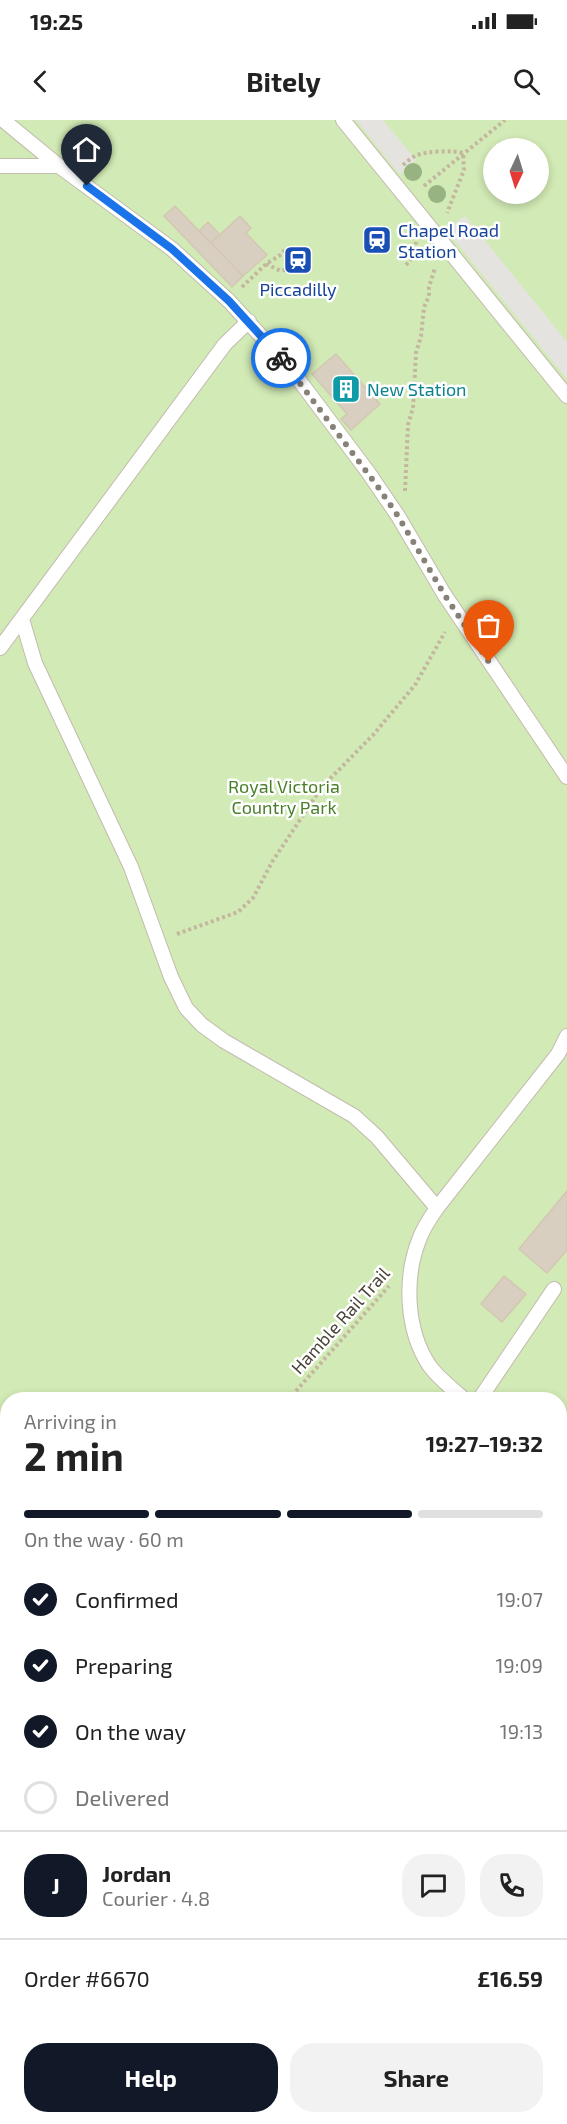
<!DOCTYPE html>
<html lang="en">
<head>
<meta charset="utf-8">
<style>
	:root { --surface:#fff; --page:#f2f2f2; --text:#222; --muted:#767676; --line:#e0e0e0; --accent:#111827 }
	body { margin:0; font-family:"Exo 2",sans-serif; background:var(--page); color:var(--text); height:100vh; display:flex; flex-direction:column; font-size:22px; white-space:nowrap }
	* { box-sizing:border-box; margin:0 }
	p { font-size:20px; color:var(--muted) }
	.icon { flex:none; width:33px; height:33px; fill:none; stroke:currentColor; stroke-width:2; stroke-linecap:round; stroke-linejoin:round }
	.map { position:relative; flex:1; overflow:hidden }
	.sheet { position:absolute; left:0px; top:1272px; width:567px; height:732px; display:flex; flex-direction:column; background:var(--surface); border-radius:24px 24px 0 0; box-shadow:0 3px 9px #0003 }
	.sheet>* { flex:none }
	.needle { width:39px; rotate:184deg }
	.controls { position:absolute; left:483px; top:18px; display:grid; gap:12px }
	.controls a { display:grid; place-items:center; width:66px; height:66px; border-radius:50%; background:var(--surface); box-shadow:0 3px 9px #0003; font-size:30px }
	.pin { position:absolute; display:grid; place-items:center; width:51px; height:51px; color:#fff; margin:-62px -26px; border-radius:50% 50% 50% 0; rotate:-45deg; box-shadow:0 0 6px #0007 }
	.pin .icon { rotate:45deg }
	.courier { position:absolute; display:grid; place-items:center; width:60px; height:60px; margin:-30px; border:4px solid #1a73e8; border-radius:50%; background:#fff; color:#222; box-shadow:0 2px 8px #0007 }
	.headline em { font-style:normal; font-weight:700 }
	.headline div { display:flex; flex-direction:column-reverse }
	.headline { display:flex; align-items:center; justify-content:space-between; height:102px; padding:0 24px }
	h1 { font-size:39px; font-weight:700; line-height:45px }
	.bar { display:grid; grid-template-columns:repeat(4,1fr); gap:9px 6px; align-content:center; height:72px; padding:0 24px }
	.bar i { height:8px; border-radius:4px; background:var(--line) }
	.bar .current { background:var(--accent) }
	.bar p { grid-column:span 4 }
	.line { display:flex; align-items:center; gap:15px; padding:0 24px; border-top:2px solid var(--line) }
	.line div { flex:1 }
	.round { display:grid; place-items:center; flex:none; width:63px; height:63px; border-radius:24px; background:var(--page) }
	ol { padding:0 24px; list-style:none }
	li { display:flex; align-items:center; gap:18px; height:66px }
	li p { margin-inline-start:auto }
	li .icon { padding:6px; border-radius:50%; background:var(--accent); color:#fff; stroke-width:4 }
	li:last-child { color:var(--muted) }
	li i { width:33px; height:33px; border:3px solid var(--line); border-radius:50% }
	.action { display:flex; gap:12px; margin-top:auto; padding:12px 24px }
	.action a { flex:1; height:69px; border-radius:24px; background:var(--accent); color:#fff; font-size:24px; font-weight:700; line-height:69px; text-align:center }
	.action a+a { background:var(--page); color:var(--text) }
	.status { display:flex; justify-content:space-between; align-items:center; height:42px; padding:0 30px; background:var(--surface); direction:ltr }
	.status svg { height:16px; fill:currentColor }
	header { display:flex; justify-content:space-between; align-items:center; height:78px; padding:0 24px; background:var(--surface); font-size:27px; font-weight:700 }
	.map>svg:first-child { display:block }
</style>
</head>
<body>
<div class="status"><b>19:25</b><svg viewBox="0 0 49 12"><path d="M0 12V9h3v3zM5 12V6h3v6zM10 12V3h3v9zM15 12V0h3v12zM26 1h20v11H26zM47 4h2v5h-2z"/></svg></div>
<header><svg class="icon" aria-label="back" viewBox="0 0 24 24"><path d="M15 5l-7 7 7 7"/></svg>Bitely<svg class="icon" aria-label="search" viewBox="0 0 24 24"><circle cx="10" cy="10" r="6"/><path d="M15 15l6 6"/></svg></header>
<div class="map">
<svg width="567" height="2004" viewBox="0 0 567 2004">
	<rect width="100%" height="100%" fill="#f6f3ec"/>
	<!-- green -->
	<path fill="#d2eab5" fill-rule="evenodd" d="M0,0H567V2004H0ZM494,28H538V74H494ZM8,1280H560V1996H8Z"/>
	<!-- parking -->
	<path fill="#e5e3e0" d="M356,0H383L416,40L402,51L401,56Z
		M465,96L567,222V259L446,110Z"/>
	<!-- building -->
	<path fill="#d8cfc1" stroke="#d3c7b4" stroke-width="1.5" d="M175,86L243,156L232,167L164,96Z
		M240,96L251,108L246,113L267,135L243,156L211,123Z
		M208,102L220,115L211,123L199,111Z
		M336,234L380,284L351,310L341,299L347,294L312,254Z
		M567,1071V1130L547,1153L519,1129Z
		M504,1156L526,1174L502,1202L481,1184Z"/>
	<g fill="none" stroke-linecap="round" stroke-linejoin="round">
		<!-- lane casing -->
		<g stroke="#c2bbae" stroke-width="16">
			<path id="lane" d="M3,0L59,46L172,129L229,181L290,248L368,352L398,396L444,474L567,657
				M343,0L567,276
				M0,46H59
				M22,499L35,543L131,747L171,857L186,888L202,905L224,921L354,996L377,1017L437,1088
				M0,528L225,224L249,201
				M465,1280C453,1269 438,1258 429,1245C406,1210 404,1158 419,1120C423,1108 430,1098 437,1088L558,934L567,916
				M479,1280L554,1169
				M560,1351L567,1357
				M560,1961L567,1951
				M68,2004L71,1996
				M527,2004L533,1996"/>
		</g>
		<!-- path -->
		<path stroke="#c4b79f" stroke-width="4" stroke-dasharray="3 3" stroke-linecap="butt" d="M403,45C407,42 411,38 415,36C425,31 454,30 463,33L464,50L447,93
			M424,66L505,0
			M266,144L281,151L297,147
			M406,145L415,135L416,122
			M242,167L266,144L282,134L286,128
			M405,371L408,305L413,288L416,233L421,216L424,187L429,176V167L435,148
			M177,814L238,792L253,778L272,742L321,668L373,615L415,565L445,512
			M288,1280L389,1166
			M0,1672L8,1661"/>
		<!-- lane -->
		<use href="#lane" stroke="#fff" stroke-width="14"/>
	</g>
	<!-- trees -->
	<g fill="#97b381">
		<circle cx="413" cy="52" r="9"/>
		<circle cx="437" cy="74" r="9"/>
	</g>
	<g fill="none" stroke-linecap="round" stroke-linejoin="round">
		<!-- done -->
		<path stroke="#878178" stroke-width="6" stroke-dasharray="0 10.8" d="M281,238L378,367L398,396L444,474L489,542"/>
		<!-- route -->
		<path stroke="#1a73e8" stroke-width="8" d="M87,66L172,129L229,181L281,238"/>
	</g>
	<!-- icons -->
	<defs>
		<g id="station-square" transform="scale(1.5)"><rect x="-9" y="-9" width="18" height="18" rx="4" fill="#1a4fb4" stroke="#fff"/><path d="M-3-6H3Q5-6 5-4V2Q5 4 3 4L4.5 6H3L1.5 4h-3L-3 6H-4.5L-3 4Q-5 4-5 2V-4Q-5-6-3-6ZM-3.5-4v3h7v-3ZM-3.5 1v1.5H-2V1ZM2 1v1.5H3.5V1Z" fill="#fff"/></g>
		<g id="building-square" transform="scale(1.5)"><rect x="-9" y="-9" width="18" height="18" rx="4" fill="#0f9aa8" stroke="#fff"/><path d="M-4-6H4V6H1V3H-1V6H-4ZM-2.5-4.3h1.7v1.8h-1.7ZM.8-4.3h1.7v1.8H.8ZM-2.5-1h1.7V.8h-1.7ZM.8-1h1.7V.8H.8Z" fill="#fff"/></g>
	</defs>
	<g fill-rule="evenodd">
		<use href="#station-square" x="377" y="120"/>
		<use href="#station-square" x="298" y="140"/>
		<use href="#building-square" x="346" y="269"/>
	</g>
	<g text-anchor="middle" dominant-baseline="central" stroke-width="5" stroke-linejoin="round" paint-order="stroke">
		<!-- transit labels -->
		<g font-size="18" fill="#164399" stroke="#fff" text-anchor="start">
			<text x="398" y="110">Chapel Road<tspan x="398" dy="21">Station</tspan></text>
			<text x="298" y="169" text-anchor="middle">Piccadilly</text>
		</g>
		<!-- culture labels -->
		<g font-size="18" fill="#0d838f" stroke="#fff" text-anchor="start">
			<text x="367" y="269">New Station</text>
		</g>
		<!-- park labels -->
		<g font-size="18" fill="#4a7f2a" stroke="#fff">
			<text x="284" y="666">Royal Victoria<tspan x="284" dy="21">Country Park</tspan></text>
		</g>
		<!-- street labels -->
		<g font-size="18" fill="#4b4439" stroke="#fff">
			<text transform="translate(340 1200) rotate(-48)">Hamble Rail Trail</text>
		</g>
	</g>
</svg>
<div class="controls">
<a><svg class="needle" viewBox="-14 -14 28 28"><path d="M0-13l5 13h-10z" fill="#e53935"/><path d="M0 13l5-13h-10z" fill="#767676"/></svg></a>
</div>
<div class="pin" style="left:489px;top:542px;background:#ea580c"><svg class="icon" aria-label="bag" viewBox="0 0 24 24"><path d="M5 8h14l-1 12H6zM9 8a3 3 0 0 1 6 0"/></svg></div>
<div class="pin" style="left:87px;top:66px;background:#1f2937"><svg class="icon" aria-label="home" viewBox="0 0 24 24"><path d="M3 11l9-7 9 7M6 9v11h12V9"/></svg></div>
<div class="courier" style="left:281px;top:238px"><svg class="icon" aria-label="bike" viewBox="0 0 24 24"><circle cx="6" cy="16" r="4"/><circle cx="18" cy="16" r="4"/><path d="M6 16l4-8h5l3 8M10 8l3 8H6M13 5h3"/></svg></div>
<section class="sheet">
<div class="headline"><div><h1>2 min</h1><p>Arriving in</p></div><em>19:27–19:32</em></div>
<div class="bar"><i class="current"></i><i class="current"></i><i class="current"></i><i></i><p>On the way · 60 m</p></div>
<ol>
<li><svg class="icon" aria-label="check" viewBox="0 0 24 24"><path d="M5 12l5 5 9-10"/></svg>Confirmed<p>19:07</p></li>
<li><svg class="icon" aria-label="check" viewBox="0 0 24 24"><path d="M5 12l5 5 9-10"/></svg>Preparing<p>19:09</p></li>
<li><svg class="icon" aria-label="check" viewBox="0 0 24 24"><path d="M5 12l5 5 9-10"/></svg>On the way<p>19:13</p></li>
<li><i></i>Delivered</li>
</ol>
<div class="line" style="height:108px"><b class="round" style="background:var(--accent);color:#fff">J</b><div><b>Jordan</b><p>Courier · 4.8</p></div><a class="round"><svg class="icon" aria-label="chat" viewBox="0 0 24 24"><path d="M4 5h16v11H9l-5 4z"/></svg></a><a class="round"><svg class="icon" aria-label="phone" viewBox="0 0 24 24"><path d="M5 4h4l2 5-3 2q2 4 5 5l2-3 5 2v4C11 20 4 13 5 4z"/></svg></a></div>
<div class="line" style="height:78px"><div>Order #6670</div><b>£16.59</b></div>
<div class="action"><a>Help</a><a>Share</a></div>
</section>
</div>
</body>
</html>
